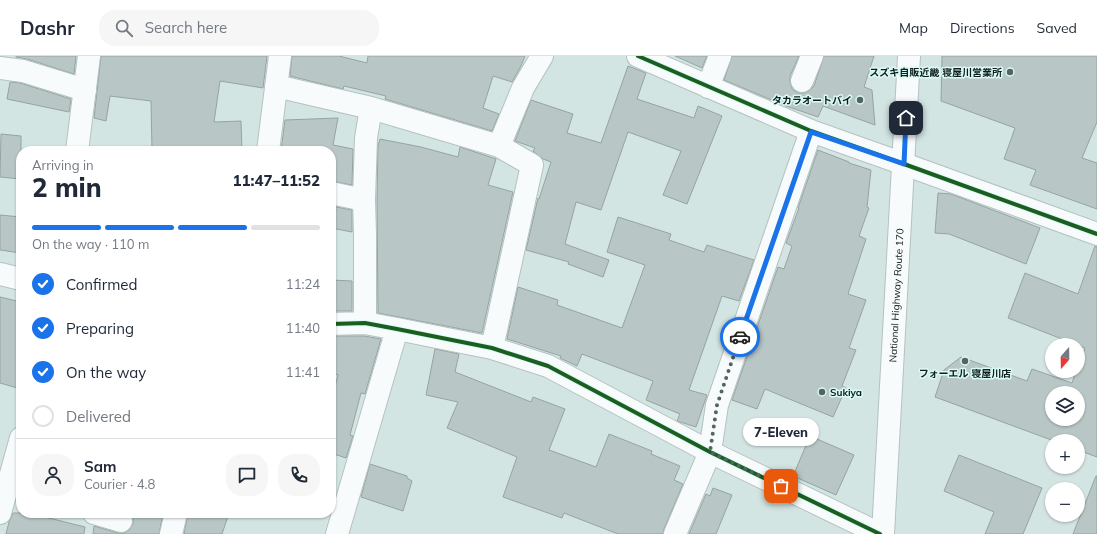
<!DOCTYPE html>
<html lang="en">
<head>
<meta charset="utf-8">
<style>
	:root { --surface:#fff; --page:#f6f6f7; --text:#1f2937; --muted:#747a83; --line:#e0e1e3; --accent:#1a73e8 }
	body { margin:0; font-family:Mulish,"Noto Sans JP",sans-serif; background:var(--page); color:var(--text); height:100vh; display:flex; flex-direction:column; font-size:15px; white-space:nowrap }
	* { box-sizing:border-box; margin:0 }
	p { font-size:13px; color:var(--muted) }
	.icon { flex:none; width:22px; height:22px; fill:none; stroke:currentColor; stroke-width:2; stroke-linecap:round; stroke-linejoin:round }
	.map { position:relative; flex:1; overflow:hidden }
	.sheet { position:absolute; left:16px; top:90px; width:320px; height:372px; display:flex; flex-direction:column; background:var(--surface); border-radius:16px; box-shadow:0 1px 3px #0004 }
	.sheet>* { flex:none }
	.needle { width:26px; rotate:200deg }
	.tools { position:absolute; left:1045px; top:282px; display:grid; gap:8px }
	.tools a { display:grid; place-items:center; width:40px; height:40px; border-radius:50%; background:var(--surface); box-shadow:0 1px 3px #0004; font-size:20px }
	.pin { position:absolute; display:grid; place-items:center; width:34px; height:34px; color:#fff; margin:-17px; border-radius:8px; box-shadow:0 2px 6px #0006 }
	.courier { position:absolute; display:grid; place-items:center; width:40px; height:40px; margin:-20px; border:3px solid #1a73e8; border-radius:50%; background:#fff; color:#222; box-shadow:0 1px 5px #0007 }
	.bubble { position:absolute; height:28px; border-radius:14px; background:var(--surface); box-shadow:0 1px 3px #0004; font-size:13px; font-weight:800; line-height:28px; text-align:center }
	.head em { font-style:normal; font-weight:800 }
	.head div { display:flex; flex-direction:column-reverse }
	.head { display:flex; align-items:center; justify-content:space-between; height:68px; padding:0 16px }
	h1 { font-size:26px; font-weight:800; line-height:30px }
	.bar { display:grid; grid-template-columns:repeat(4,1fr); gap:6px 4px; align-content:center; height:48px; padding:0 16px }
	.bar i { height:5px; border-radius:3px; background:var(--line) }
	.bar .selected { background:var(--accent) }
	.bar p { grid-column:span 4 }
	.line { display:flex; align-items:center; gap:10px; padding:0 16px; border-top:1px solid var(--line) }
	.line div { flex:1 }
	.round { display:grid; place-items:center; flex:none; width:42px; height:42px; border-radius:16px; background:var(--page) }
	ol { padding:0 16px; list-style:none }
	li { display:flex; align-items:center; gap:12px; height:44px }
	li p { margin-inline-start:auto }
	li .icon { padding:4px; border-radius:50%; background:var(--accent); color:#fff; stroke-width:4 }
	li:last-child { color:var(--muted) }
	li i { width:22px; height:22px; border:2px solid var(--line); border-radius:50% }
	header { display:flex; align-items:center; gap:24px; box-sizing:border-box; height:56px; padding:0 20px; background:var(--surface); border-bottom:1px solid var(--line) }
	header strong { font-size:19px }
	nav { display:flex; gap:22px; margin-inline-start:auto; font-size:14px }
	.search { width:280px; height:36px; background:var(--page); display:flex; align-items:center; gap:10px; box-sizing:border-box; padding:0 14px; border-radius:16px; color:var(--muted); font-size:15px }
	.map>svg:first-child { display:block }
</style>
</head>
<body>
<header>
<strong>Dashr</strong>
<div class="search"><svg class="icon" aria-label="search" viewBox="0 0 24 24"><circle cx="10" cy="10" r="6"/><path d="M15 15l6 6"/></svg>Search here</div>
<nav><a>Map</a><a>Directions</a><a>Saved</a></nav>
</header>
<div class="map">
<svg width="1097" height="478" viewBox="0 0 1097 478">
	<rect width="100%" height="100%" fill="#d3e5e3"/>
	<!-- building -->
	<path fill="#b8c6c5" stroke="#95a4a2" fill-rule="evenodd" d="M16,0H76L74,18L27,3L16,1Z
		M101,0H267L263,32L220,25L214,66L241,65L242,95H152L151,45L110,40L106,65L94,62Z
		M292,0H339L367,7L368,0H525L521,10L512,26L493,20L483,52L499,58L492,75L385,43L386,40L344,30L343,33L290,20Z
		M675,0H707L702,12Z
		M732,0H799L790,20V26L792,33L798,37H803L809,35L814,30L824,0H874L864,31L872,34L875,69L823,50L818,61L786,50L724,24Z
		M942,0H1097V66L1082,102L1097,107V153L1030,129L1036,114L1004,103L1015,72L941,45Z
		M628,10L646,17L637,43L694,62L698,50L722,60L687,148L663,139L681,95L628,76L601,154L576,146L565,188L609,204L603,221L568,208L569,206L526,194L538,142L539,143L551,106L543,103L533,95L535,92L515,85L531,44L573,58L567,77L601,87Z
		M10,26L20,27L71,43L69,56L7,43Z
		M338,62L333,89L353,93L352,129L331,125V95H281L285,64Z
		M1,78L21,80V123L0,121Z
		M380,83L421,91L458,101L460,91L496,103L488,129L513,136L482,277L378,257L377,144L378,90Z
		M818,94L849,106V107L871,114L867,151L869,152L859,180L866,183L848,238L866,244L849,292L856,294L842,330L846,332L833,361L765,333L757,353L732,344L778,211L784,213L792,190L786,187L799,152H798Z
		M938,137L951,138L1040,172L1026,208L949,178L935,177Z
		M331,150L352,154V176L331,172Z
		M0,159L21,161V197L0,194Z
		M618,161L671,178L669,184L704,196L707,189L754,204L739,245L722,240L689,334L707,339L696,371L677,365L680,358L646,344L653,325L582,298L577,310L560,302L561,300L507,283L518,231L558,244L557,249L622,272L645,209L607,196Z
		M1095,190L1097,191V401L1078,394V385H1054L935,341L944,314L961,301L1027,325L1032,313L1072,327L1076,315H1078V310L1085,292L1008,262L1025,217L1078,238ZM1052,337H1078V363H1052Z
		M331,224L352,225V255H331Z
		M0,241L21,246V333L0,327Z
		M331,280H364L381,283L365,338L361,337L350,379L353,380L346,402L331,397V346L338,319L331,317Z
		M435,293L459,298L455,316L531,346L533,341L565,353L549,394L596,411L609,378L652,395L651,398L680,410L674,424L683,428L664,473L663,478H618L564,457L562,462L503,441L517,401L447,372L458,346L426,339Z
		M810,380L854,399L836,439L793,420Z
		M959,399L1042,432L1023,478H985L994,456L944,435Z
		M370,408L407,420V422L412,425L403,455L361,441Z
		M1096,420H1097V478H1073Z
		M713,432L732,439L716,478H689L706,438L710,440Z
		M13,457H29L85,471L84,478H6L9,466Z
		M130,457H163L159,478H93L94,470L118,477H124L129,474L133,468V462Z
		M188,457H229L222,478H184Z"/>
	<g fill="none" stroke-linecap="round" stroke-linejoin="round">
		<!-- minor casing -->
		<g stroke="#b4c2c0" stroke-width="24">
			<path id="minor" d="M638,0L811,75L904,108L1097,178
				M0,12L23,15L85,34
				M802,25L812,0
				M276,30L371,52L366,82L364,144L365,179V267
				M708,31L720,0
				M371,52L499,90L523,32L542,0
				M268,95L280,0
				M331,137L364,144
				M0,218L21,223
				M331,268L365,267L397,273L492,292L548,310L710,396L880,478
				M492,292L532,109L499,90
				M94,457L121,465
				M171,478L176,457
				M337,478L397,273
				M675,478L710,396L717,349L811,75"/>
		</g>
		<!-- highway casing -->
		<g stroke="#b4c2c0" stroke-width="24">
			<g id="highway">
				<path d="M77,95L89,0"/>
				<path d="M0,457L21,382"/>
				<path id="s1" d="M883,478L909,0"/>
			</g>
		</g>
		<!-- minor -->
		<use href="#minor" stroke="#f8fbfb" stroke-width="22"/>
		<!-- highway -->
		<use href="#highway" stroke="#f8fbfb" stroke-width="22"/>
		<!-- cycleway casing -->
		<g stroke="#d9faf6" stroke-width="6">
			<path id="cycleway" d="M638,0L811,75L904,108L1097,178
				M331,268L365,267L397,273L492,292L548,310L710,396L880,478"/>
		</g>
		<!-- cycleway -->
		<use href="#cycleway" stroke="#1b5e20" stroke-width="4"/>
	</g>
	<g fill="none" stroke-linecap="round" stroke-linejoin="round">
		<!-- done -->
		<path stroke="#556362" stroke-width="4" stroke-dasharray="0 7.2" d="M740,281L717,349L710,396L781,430"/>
		<!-- route -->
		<path stroke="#1a73e8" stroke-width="5" d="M740,281L811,76L904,108L906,62"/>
	</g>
	<!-- markers -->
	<g fill="#556362" stroke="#d9faf6" stroke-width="1.5">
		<circle cx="1010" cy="16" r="4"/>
		<circle cx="860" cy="44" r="4"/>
		<circle cx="965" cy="305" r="4"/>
		<circle cx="822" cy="336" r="4"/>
	</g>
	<g text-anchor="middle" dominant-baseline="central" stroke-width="3" stroke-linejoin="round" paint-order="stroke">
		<!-- poi labels -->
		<g font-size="10" font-weight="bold" fill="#111d1c" stroke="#d9faf6" text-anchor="end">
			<text x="1002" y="16">スズキ自販近畿 寝屋川営業所</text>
			<text x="852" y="44">タカラオートバイ</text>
			<text x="965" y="317" text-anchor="middle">フォーエル 寝屋川店</text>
			<text x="830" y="336" text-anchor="start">Sukiya</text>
		</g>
		<!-- street labels -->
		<g font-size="10" fill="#111d1c" stroke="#d9faf6">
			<text stroke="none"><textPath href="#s1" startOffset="239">National Highway Route 170</textPath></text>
		</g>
	</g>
</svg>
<div class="tools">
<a><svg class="needle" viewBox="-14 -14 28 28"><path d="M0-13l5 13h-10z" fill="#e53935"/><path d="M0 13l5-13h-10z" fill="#747a83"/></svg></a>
<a><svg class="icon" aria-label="layers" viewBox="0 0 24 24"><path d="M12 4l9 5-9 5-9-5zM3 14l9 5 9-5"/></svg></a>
<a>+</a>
<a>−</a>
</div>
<div class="pin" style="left:781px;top:430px;background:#ea580c"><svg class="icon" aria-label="bag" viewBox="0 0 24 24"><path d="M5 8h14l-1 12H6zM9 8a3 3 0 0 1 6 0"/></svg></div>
<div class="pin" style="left:906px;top:62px;background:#1f2937"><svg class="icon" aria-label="home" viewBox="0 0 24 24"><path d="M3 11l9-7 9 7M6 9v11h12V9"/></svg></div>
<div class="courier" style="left:740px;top:281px"><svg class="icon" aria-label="car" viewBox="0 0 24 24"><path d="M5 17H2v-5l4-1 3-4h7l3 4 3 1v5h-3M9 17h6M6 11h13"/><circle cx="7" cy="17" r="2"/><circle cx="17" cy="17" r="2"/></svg></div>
<div class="bubble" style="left:743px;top:362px;width:76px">7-Eleven</div>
<section class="sheet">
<div class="head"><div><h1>2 min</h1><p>Arriving in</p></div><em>11:47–11:52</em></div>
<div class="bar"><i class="selected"></i><i class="selected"></i><i class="selected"></i><i></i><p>On the way · 110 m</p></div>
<ol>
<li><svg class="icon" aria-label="check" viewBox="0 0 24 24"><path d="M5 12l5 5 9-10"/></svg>Confirmed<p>11:24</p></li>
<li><svg class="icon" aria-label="check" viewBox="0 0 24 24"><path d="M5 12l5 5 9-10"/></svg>Preparing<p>11:40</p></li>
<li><svg class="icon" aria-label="check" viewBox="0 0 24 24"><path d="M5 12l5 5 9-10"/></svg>On the way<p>11:41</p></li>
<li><i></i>Delivered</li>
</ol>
<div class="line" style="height:72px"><a class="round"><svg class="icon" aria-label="person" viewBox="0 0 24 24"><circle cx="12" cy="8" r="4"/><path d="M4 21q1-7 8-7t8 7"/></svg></a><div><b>Sam</b><p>Courier · 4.8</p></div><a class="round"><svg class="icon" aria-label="chat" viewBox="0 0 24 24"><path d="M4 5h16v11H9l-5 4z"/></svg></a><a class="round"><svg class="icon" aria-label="phone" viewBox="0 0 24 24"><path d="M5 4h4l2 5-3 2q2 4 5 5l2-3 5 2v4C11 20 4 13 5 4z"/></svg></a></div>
</section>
</div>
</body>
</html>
